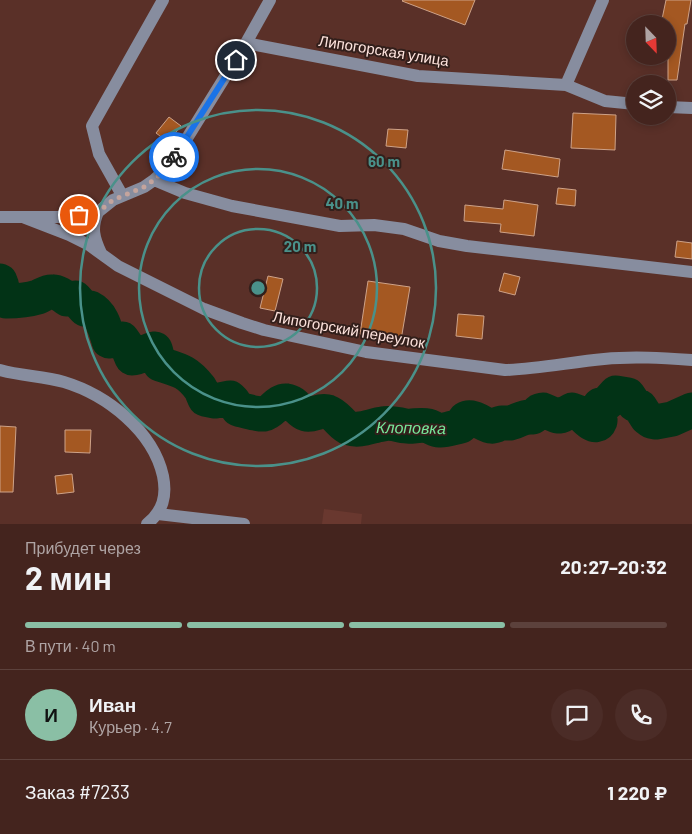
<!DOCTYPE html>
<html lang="ru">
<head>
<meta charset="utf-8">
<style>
	:root { --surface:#44241e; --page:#4b2c27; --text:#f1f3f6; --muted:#afa4a4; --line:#5c413c; --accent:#8abfa5 }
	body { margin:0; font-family:Barlow,sans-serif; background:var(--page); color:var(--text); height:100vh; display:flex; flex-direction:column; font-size:19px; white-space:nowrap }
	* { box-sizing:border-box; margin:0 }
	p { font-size:16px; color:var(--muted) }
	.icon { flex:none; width:28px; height:28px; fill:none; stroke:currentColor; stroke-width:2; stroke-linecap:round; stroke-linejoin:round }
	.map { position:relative; height:524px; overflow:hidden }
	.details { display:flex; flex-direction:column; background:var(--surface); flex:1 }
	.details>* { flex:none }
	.needle { width:32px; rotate:157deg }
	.controls { position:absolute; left:626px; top:15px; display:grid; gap:10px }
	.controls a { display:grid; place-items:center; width:50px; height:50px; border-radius:50%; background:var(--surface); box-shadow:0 2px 8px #0003,0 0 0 1px var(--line); font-size:25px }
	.pin { position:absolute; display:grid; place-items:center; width:42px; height:42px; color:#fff; margin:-21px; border:2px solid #fff; border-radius:50%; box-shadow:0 1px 5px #0007 }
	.courier { position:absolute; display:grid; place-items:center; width:50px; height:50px; margin:-25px; border:4px solid #1a73e8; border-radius:50%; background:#fff; color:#222; box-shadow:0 1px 6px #0007 }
	.head em { font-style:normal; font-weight:700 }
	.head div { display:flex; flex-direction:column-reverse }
	.head { display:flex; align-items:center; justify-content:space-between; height:85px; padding:0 25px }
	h1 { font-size:32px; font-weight:700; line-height:38px }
	.bar { display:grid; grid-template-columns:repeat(4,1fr); gap:8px 5px; align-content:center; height:60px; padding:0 25px }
	.bar i { height:6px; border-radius:4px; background:var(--line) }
	.bar .active { background:var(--accent) }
	.bar p { grid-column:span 4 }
	.line { display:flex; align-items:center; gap:12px; padding:0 25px; border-top:1px solid var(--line) }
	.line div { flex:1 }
	.round { display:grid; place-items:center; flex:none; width:52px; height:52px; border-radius:26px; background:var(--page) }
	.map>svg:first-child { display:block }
</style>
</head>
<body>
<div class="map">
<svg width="692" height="524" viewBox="0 0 692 524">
	<rect width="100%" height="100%" fill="#5a3028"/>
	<!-- built -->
	<path fill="#69382f" d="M324,509L362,514L361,524H322Z"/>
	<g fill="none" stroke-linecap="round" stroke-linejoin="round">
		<!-- river -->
		<path stroke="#023316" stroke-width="35" d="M0,281C4,289 1,294 6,301C16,301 28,300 38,297C43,295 47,291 53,292C58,292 63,296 67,299L75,298L85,309L90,308C102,314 105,328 109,341L122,339L127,346L132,358C141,358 146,350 155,349C157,354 157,359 160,364C179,370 187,371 200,388C202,391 203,395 205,399L215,401L230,398L233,401L238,409C243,410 260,415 264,414C273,412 277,400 287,401C295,402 299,412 306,414C313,416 320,409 328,412C337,415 341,425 349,428C361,432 372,425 383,424C391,422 398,425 406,426C413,427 420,424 428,426C432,427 435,430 439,430C445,431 455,427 461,426C463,424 463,421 465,419C473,414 485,426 491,426C496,427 498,423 502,423C505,423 508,423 510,423C520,421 521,416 533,417L539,411L543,410L557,416H561L572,410C575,411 578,412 580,413C583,416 596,432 600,421C601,418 598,411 598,408L600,405L607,403L616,393L628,395L634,404L640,407L647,418L651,421L656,422L672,419L692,410"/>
	</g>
	<!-- building -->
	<path fill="#a45822" stroke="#cea288" d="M403,0H475L465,25L402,1Z
		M666,0H691L687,24H685L677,80H668V24H661Z
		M573,113L616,115L615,150L571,148Z
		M169,117L181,126L168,142L156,133Z
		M388,129L408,130L406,148L386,146Z
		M505,150L560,159L558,177L502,169Z
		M558,188L576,190L575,206L556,204Z
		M504,200L538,205L534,236L500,232L501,224L464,221L465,205L503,209Z
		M677,241L692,243V259L675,257Z
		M504,273L520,277L515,295L499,291Z
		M268,276L283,279L275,311L260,308Z
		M368,281L410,287L401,340L360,334Z
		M458,314L484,316L482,339L456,336Z
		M0,426L16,427L13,492H0Z
		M65,430H91L90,453L65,452Z
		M72,474L74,492L57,494L55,476Z"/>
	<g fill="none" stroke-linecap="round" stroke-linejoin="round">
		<!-- minor -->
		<path stroke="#878d9f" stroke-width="12" d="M246,43L418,76L566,85L605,101L635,104
			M566,85L603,0
			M668,107L692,108
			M154,180L185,193L232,206L340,226L374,225L404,229L439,241L467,246L692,272
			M122,195L99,154L92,126L163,0
			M98,212C91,228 94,238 101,253
			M0,217H60L98,212L113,200L144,187L154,180L167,168L184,143L246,43L270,0
			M25,218L69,235L89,245L118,266L204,309L242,323L264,330L366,352L505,370C538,369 571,362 604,359C633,356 663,358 692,360
			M0,370C21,376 43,376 64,382C107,395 153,431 163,476C167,496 163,511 147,524
			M158,514L244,524"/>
	</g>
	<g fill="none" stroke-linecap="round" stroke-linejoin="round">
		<!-- done -->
		<path stroke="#c4a49d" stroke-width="5" stroke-dasharray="0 9" d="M79,215L98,212L113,200L144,187L154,180L167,168L174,157"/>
		<!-- route -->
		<path stroke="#1a73e8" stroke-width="6" d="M174,157L236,60"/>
	</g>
	<!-- distance rings -->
	<g fill="none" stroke="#4a918a" stroke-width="2.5">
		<circle cx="258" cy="288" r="59"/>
		<circle cx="258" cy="288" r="119"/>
		<circle cx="258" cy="288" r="178"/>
	</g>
	<g text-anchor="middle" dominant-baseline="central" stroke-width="4" stroke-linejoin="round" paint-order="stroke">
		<!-- street labels -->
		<g font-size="15" fill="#fde2dc" stroke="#321f1b">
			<text transform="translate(384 50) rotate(9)">Липогорская улица</text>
			<text transform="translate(349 329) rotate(10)">Липогорский переулок</text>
		</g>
		<!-- water labels -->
		<g font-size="16" font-style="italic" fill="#77e79a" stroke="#321f1b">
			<text transform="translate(411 427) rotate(1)">Клоповка</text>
		</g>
	</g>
	<circle cx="258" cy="288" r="8" fill="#4a918a" stroke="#321f1b" stroke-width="2.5"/>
	<g font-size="15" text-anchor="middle" font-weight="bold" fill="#4a918a" stroke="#321f1b" stroke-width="4" stroke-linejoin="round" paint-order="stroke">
		<text x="384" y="167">60 m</text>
		<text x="342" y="209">40 m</text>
		<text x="300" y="252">20 m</text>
	</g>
</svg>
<div class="controls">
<a><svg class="needle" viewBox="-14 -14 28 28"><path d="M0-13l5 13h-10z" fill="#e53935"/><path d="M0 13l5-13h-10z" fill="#afa4a4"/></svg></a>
<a><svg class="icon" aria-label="layers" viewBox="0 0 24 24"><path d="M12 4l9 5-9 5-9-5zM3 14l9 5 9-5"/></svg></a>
</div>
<div class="pin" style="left:79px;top:215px;background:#ea580c"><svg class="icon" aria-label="bag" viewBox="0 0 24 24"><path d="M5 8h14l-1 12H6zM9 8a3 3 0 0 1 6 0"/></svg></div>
<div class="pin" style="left:236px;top:60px;background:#1f2937"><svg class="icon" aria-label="home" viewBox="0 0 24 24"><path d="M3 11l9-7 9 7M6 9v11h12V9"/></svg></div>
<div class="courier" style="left:174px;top:157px"><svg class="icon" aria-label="bike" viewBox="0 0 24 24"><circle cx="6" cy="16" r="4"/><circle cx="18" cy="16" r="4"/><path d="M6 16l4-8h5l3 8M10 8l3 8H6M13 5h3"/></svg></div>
</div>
<section class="details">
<div class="head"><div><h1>2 мин</h1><p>Прибудет через</p></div><em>20:27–20:32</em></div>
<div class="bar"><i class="active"></i><i class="active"></i><i class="active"></i><i></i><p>В пути · 40 m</p></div>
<div class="line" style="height:90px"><b class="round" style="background:var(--accent);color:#111">И</b><div><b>Иван</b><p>Курьер · 4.7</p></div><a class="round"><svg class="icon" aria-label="chat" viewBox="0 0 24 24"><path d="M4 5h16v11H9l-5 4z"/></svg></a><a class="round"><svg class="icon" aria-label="phone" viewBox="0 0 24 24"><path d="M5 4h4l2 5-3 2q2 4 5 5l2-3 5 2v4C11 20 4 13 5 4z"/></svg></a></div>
<div class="line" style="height:65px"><div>Заказ #7233</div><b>1 220 ₽</b></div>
</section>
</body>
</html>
